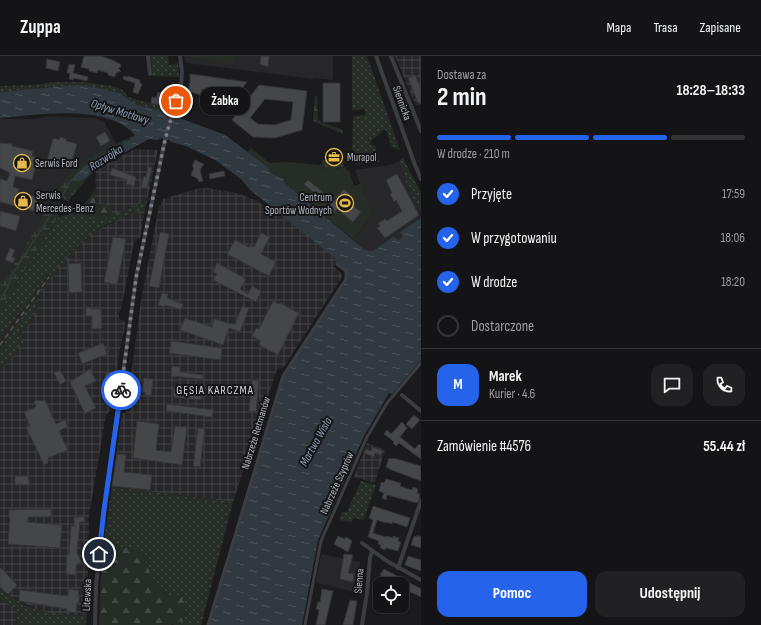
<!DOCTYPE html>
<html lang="pl">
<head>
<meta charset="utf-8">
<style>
	:root { --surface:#141416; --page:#212123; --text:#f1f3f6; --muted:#9d9ea1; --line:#333335; --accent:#2563eb }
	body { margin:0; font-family:"Sofia Sans Condensed",sans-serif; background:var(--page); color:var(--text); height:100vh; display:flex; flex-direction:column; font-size:15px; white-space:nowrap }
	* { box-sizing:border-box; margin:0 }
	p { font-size:13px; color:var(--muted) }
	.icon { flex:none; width:22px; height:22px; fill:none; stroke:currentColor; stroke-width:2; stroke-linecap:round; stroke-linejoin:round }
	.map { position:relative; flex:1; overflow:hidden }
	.panel { display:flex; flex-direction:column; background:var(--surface); width:340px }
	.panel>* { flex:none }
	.fabs { position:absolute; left:373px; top:521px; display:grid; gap:8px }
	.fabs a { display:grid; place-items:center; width:36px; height:36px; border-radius:8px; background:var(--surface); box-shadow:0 1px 3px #0004,0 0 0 1px var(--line); font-size:20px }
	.pin { position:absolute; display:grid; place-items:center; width:34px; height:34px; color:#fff; margin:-17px; border:2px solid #fff; border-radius:50%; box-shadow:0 1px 4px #0007 }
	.courier { position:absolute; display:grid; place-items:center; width:40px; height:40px; margin:-20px; border:3px solid #2563eb; border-radius:50%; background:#fff; color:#222; box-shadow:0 1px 5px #0007 }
	.bubble { position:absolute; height:28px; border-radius:12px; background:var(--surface); box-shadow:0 1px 3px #0004,0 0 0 1px var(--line); font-size:13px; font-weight:700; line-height:28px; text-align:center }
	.head em { font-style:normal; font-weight:700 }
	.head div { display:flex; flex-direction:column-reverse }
	.head { display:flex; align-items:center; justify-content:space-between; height:68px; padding:0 16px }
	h1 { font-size:26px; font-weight:700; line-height:30px }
	.bar { display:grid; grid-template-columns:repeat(4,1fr); gap:6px 4px; align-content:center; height:48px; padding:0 16px }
	.bar i { height:5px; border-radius:3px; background:var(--line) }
	.bar .on { background:var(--accent) }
	.bar p { grid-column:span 4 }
	.line { display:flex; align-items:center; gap:10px; padding:0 16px; border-top:1px solid var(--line) }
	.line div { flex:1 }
	.round { display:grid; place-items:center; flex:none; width:42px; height:42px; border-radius:12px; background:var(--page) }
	ol { padding:0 16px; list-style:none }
	li { display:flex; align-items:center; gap:12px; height:44px }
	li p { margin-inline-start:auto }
	li .icon { padding:4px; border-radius:50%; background:var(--accent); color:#fff; stroke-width:4 }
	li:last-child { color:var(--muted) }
	li i { width:22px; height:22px; border:2px solid var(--line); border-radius:50% }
	.cta { display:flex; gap:8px; margin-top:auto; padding:8px 16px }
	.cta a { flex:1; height:46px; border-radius:12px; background:var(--accent); color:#fff; font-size:16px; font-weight:700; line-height:46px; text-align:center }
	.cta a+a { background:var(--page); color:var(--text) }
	header { display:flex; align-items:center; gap:24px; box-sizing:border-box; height:56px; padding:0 20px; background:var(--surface); border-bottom:1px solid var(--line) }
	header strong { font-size:19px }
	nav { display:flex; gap:22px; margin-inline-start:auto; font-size:14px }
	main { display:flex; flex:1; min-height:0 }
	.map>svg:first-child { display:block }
</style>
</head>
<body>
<header>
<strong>Zuppa</strong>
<nav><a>Mapa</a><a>Trasa</a><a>Zapisane</a></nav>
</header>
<main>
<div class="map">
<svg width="421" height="569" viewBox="0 0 421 569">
	<defs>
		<pattern id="industrial-grid" width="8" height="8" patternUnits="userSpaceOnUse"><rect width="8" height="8" fill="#27272a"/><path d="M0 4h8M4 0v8" fill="none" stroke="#444447"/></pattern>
		<pattern id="grass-dots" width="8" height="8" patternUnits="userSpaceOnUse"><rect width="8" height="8" fill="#252d26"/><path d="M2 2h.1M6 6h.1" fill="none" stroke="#424944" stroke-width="1.8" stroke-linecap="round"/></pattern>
		<pattern id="forest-firs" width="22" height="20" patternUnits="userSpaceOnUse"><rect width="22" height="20" fill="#252d26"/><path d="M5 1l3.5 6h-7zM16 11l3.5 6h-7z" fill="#424944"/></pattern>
		<pattern id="wetland-marsh" width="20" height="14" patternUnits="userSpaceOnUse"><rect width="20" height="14" fill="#252d26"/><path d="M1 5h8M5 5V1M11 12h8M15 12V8" fill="none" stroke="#424944"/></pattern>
		<pattern id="water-ripples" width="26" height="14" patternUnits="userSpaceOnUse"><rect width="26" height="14" fill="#313940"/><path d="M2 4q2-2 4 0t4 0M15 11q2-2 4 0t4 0" fill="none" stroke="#4c535a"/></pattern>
	</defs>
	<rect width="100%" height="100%" fill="#1b1b1d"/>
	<!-- built -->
	<path fill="#27272a" d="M184,0H333V24L314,22L313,23L186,7Z
		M50,60L94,62L104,65L116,88L80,109L63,124L21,198L2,226H0V63H35Z
		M399,105L405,121L407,130L421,157V162L401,176L403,181L397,184L394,180L373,195L365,194L353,183L373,156L362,132V127L360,128L355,114L390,109Z
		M48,219L51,221L0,293V281L29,246Z
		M321,498L360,506L359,537L317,527L316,525Z"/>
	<!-- industrial -->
	<path fill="url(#industrial-grid)" d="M395,0H421V48L416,50Z
		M135,93L158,94L147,145L113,160L112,156L95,147L96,114Z
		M208,132L240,138L257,145L273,156L275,153L336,203L337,207L334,210L341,217L342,221L283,312L277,313L233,446L112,431L122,357H126L127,350L141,244L159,150L161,149L163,143L196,133Z
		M145,154L140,182L134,186L122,249L119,257V262L125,266L124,275L119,297L113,348L111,354L106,359L89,460L87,559H56L40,555L8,539L0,532V315L23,286L19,281L37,255L38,241L48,225L68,201L94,176L124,160Z
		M367,387L385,394L375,427L354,421Z
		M0,543L17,553L16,569H0Z"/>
	<!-- grass -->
	<path fill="url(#grass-dots)" d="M150,0H168L169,9L178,7L179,21L152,20V12Z
		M352,0H367L400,94L392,91L386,74H383C379,80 373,81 370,88L375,90C377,95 375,101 380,106L355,108L352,91L353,60L365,59V53L352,54Z
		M54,26H84L112,30L123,34L128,41L171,53L169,59L137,49L119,37L93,31L76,29L0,36V30L34,29Z
		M403,102L421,137V157L407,130L405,121L399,105Z
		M323,104L343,105L344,111L323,115L322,109Z
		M147,145L145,154L130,158L107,168L94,176L74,194L48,225L38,241L37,255L19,280L24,286L0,315V293L50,220L48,219L29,246L0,281V254L58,161L80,155L79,157L83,158L99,165Z
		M361,425L376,429L364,464L354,462L351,466L339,464L342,456H347Z
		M112,431L233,446L201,569H170H173L183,544C176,541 167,540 162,535C153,527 147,509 143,498L119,491L102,498Z
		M0,532C24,554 55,561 87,559L86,569H16L17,553L0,543Z"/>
	<!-- forest -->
	<path fill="url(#forest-firs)" d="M95,134V147L105,148L111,151L113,160L99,165L83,158H78Z
		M119,491H132L143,498C147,509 153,527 162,535C167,540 176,541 183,543L186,556L184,564L170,569H99L102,498Z"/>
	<!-- wetland -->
	<path fill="url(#wetland-marsh)" d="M317,40L318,63L321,66L341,73L343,75V78L313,65L315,41Z
		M135,79L132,83L97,102L80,114L82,124L95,113L68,145L63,143H61L56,135C73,107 106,92 135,79Z
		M54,146L59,147L64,151L0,254V226H2L21,198L47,152Z"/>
	<!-- park -->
	<path fill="#252d26" d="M187,0H235V7L187,1Z
		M251,92L270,107L287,106L322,109L323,115L346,111L347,115H349L354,130L362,127V132L373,156L353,183L285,127L283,122L275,119L269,115V112L248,96Z"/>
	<!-- water -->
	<path fill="url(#water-ripples)" d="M76,29L93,31L119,37L137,49L168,58L169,60L177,61L225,79L269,112V115L275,119L283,122L285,127L365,194L373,195L394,180L398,184L403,181L400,176L421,162V304L392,338L389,337L364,380L318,484L302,569H209L283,320L347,223L346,214L336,206V203L250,134L241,123L215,104L186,90L171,86L169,84L162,82L157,84L149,83L105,107L82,124L78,126L74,120C90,103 112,92 132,83L135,79C106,47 39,59 0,62V36Z"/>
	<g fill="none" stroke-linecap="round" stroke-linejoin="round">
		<!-- stream -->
		<path stroke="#313940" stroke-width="1.5" d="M61,143C66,135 66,126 76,121
			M0,244L9,229L10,222L46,166L54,154L58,152L59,147"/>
	</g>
	<!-- building -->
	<path fill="#45464a" stroke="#353539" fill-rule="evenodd" d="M84,0H101L112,4L120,8L121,11L118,12L121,15L116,17L115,21L108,19V17L98,14L97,17L89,15V13L81,11Z
		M261,0H269L268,11L260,8Z
		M47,3L60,6L58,15L46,12Z
		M69,8L75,9L73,17L88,21L87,25L74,22L73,24L69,23L70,17H67Z
		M190,18L247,26L222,58L209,54L224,35L202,33L201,39L188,35L190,27Z
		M415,19L421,33V46L418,47L408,22Z
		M124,20L127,21L128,20L140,24V27L142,28L138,38L133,36L135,27L123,23Z
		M323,27H340V66H323Z
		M259,29L307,35L302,74L275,82L253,81L232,64ZM265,43L293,46L291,64L274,69L258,68L250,62Z
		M158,36L162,37L159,49L151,47L152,41L156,42Z
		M105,76L110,85L101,90L96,81Z
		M60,81L67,83L66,85L77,88L70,112L47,105L53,82L59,84Z
		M0,87L12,88V90L33,95L32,100L38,102L32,124L15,120L13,131L19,133L18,136L38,141L34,155L0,146V123L7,125L10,117L0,112Z
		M195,104L204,108L200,114L203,125L199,126L198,123L191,119L194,112L192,110Z
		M148,111L152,112L147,132L141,131L143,123L144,120L146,121Z
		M112,112L136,121L134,130L126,128L127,124L110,119Z
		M224,115L225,120L210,123L209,118Z
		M397,118L419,159L385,182L377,172L380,170L378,167L385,163L387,165L402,155L396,144L394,146L390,138L392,137L386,124Z
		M308,124L324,137L320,142L304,128Z
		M344,133L350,138L347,141L354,148L353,150L361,156L353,166L337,153L334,157L328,152Z
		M0,155L20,160L16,175L0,170Z
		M160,176L169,178L159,232L149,230Z
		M261,177L270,181L261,198L276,206L269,220L227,198L235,184L249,191L250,189L254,191Z
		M113,181L126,183L117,229L104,226Z
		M10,192L15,194L12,201L15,202L13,207L5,204Z
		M81,207L82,236L69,237L68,208Z
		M217,207L246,223L240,233L248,238L252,230L261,235L256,246L213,224L217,218L213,216Z
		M162,237L168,238L167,242L183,248L181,254L165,249V251L158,249Z
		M273,245L279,248L280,247L299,257L278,299L259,289L261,285L252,280L256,272L259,273Z
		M242,250L249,252L240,276L229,272L223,289L180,274L185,262L212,271L214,263L235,269Z
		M86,251H91V253H101L102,272L92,273V260H86Z
		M171,285L222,292L221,304L169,297Z
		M103,287L104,290L109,292L105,293L107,298L82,308L78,297Z
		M172,310L180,311V316L203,319V323L171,320Z
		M90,313L96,325L85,330L96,352L85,358L70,326Z
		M60,314L66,325L60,329L54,317Z
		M106,315L114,316L111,336H103Z
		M144,322L153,323L151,340L145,339V336H142Z
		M252,324L259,325L256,356L249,355Z
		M174,333L202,337L201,344L173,341Z
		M36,344L41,345L45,344L56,368L65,364L68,370L59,375L68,394L48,402L49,404L47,405L48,407L44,409L26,371L30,370L24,356L36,351L34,346Z
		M167,348L214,354L212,361L166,355Z
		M414,359L420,364L412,373L406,368Z
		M137,365L159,368L156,394L171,396L175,370L187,371L182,409L133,402Z
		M402,366L407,372L400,381L415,393L419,388L421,390V403L399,387L396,390L393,387L394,386L392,384L384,378L387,374L391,378Z
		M198,372L205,373L200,411L193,410Z
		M373,391L383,395L381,399L375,397L374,401L364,397L366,393L371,395Z
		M117,398L126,399L124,416L152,419L150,434L112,430Z
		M389,402L392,403L393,402L421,410V425L389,413V412L386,411Z
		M15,420H28L30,429H15Z
		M386,423L401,427L400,430L412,434L413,431L418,433L417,437L420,438L419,441L420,442L417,447L387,439L386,444L382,442L384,437L379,435L381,426L384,427Z
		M373,450L410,462L407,471L392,466V468L386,466V467L377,464L373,477L386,481L387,480L393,482V480L399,482L398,485L401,486L398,495L386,492L385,494L380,492L381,489L378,488L379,485L368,481L373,464L369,462Z
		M51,453V461H28L27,466L62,469L60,492L8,488L10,462H9V454Z
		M74,461H85V466H80L77,497L82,507H78V509H76V519L66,518L67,498L69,499L71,470H74Z
		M417,479L421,481V492L411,489L414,480L417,481Z
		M338,480L345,483L346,481L352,485L348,496L334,488Z
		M344,498L353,499L348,517L354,518L353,526L340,523Z
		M408,500L421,504V515L405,509Z
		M0,511L17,529L8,538L0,531Z
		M384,513L421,533V541L406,534L402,544V528H395L380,519Z
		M69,533L79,535L78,541H79V547H77L76,557L66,555L67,553L19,545L20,534L68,540Z
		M322,533L333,535L325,569H316L319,554L316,553L318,546H320Z
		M350,544L357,545L353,569H343Z"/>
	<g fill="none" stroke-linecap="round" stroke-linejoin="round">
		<!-- pedestrian -->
		<path stroke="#3c3d42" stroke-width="3" d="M208,569L283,320L346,223V215L337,208
			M305,569L321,485L367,381L387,347L421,307"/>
		<!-- minor -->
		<path stroke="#3c3d42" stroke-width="4" d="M148,0L150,18
			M376,0L415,109L421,123
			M391,0L421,75
			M402,339L421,355
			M362,487L387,505L421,524
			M398,512L421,445
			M95,569L96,531L104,454L136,222L165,84L181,30L182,16L180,0
			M362,569L367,537L370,502L372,495"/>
		<!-- rail -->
		<path stroke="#53555a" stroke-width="1.5" stroke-dasharray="5 4" stroke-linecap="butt" d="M0,289L49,221"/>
	</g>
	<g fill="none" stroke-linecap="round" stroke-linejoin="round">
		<!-- done -->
		<path stroke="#7b7d84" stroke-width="4" stroke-dasharray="0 7.2" d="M121,334L136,222L165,84L176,45"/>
		<!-- route -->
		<path stroke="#2563eb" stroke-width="5" d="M99,498L104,454L121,334"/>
	</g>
	<!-- icons -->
	<defs>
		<g id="office-ring" transform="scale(0.9)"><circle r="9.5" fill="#161618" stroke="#e6b949" stroke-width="1.5"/><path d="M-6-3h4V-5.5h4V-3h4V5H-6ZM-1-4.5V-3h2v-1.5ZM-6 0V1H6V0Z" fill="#e6b949"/></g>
		<g id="shop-ring" transform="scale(0.9)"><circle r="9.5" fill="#161618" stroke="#e6b949" stroke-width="1.5"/><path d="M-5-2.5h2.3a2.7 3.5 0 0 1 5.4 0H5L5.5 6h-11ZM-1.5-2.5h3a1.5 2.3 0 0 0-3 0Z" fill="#e6b949"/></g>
		<g id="stadium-ring" transform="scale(0.9)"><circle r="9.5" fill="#161618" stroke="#e6b949" stroke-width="1.5"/><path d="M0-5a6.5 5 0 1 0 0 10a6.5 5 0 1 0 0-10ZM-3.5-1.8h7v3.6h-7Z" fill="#e6b949"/></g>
	</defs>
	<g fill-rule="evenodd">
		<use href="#office-ring" x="334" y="101"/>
		<use href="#shop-ring" x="22" y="107"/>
		<use href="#shop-ring" x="23" y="145"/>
		<use href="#stadium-ring" x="345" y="147"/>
	</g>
	<g text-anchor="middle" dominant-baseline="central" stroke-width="4" stroke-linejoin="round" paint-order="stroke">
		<!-- street labels -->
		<g font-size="11" fill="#aeb2bb" stroke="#161618">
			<text transform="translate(402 47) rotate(70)">Siennicka</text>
			<text transform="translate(256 377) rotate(-73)">Nabrzeże Retmanów</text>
			<text transform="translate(337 427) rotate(-66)">Nabrzeże Szyprów</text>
			<text transform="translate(359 525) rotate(-85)">Sienna</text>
			<text transform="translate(87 539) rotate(-87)">Litewska</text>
		</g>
		<!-- poi labels -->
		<g font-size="11" fill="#aeb2bb" stroke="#161618" text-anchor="start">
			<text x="347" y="101">Murapol</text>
			<text x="35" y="107">Serwis Ford</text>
			<text x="36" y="139">Serwis<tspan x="36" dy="13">Mercedes-Benz</tspan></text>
			<text x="332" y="141" text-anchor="end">Centrum<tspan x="332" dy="13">Sportów Wodnych</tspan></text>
		</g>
		<!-- water labels -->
		<g font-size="12" font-style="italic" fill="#889db3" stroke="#161618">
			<text transform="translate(120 56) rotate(17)">Opływ Motławy</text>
			<text transform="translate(106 102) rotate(-32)">Rozwójka</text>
			<text transform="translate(316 386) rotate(-61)">Martwa Wisła</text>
		</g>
		<!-- neighbourhood labels -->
		<g font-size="12" letter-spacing="1" fill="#cfd1d8" stroke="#161618">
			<text x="215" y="334">GĘSIA KARCZMA</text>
		</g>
	</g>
</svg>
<div class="fabs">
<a><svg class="icon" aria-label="locate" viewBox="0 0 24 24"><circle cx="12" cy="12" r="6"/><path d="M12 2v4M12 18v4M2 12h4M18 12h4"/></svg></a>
</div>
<div class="pin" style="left:176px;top:45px;background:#ea580c"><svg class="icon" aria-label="bag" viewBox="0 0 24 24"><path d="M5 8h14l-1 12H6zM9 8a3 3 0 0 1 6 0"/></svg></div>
<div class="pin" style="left:99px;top:498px;background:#1f2937"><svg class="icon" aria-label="home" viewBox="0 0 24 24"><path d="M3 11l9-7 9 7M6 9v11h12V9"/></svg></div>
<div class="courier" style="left:121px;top:334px"><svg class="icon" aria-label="bike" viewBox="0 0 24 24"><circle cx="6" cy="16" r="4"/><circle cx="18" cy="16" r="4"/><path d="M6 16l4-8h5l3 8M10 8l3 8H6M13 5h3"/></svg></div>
<div class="bubble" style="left:200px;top:31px;width:50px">Żabka</div>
</div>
<section class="panel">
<div class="head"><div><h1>2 min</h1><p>Dostawa za</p></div><em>18:28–18:33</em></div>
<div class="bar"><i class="on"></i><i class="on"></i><i class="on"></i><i></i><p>W drodze · 210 m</p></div>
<ol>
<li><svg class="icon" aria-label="check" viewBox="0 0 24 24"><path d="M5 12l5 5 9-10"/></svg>Przyjęte<p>17:59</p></li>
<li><svg class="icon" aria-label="check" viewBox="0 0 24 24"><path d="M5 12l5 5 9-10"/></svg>W przygotowaniu<p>18:06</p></li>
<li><svg class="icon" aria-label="check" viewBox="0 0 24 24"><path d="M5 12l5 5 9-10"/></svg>W drodze<p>18:20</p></li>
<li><i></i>Dostarczone</li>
</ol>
<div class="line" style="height:72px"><b class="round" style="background:var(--accent);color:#fff">M</b><div><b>Marek</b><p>Kurier · 4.6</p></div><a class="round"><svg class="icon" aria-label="chat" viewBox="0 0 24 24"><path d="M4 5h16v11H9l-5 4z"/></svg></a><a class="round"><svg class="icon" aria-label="phone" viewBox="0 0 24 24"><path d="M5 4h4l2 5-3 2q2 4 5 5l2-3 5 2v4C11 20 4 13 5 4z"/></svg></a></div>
<div class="line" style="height:52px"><div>Zamówienie #4576</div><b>55.44 zł</b></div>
<div class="cta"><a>Pomoc</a><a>Udostępnij</a></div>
</section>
</main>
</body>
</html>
